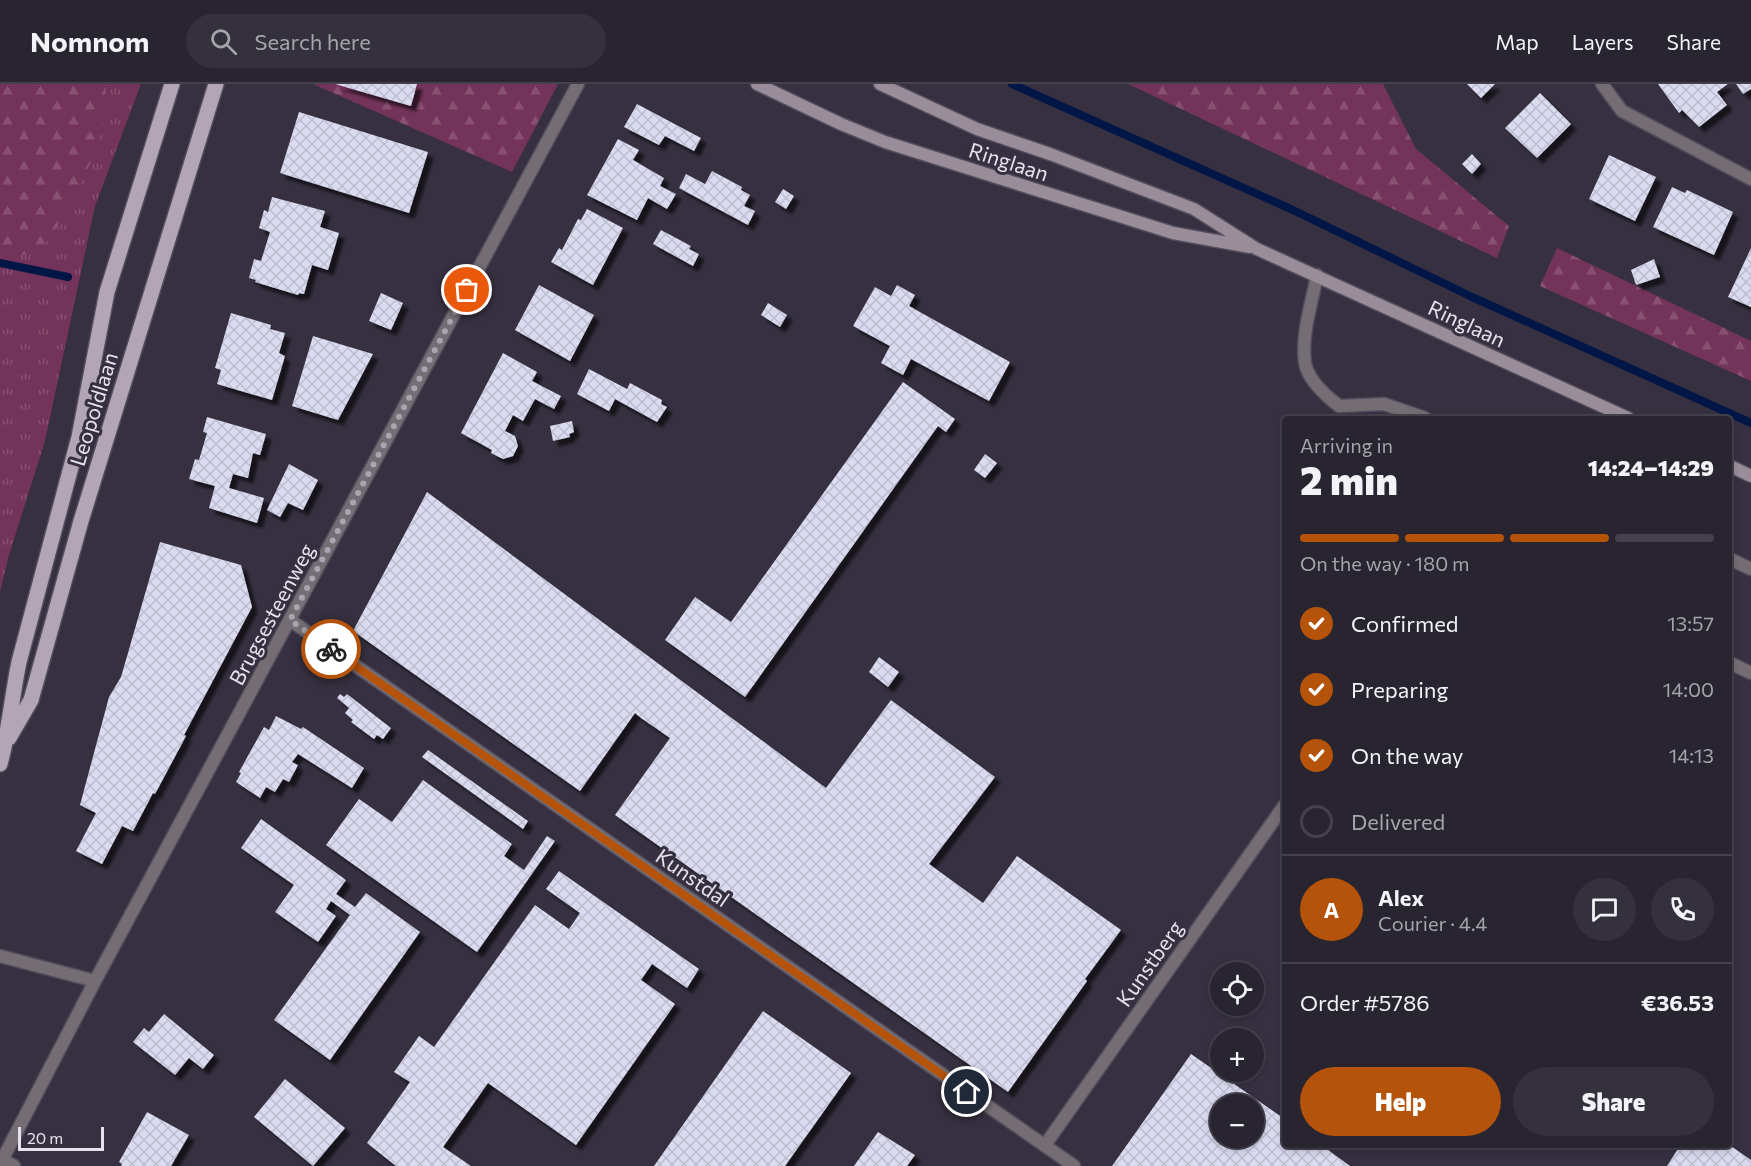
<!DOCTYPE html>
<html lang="en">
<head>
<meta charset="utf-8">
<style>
	:root { --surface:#282430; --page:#34303c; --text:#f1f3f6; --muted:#a5a4ab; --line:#44414c; --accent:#b45309 }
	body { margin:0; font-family:Commissioner,sans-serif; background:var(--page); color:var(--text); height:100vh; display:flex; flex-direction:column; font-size:22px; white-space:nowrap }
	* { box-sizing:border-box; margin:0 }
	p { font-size:20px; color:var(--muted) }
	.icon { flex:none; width:33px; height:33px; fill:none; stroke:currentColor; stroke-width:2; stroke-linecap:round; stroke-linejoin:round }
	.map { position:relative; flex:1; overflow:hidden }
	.details { position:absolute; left:1282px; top:332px; width:450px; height:732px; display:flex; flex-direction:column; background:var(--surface); border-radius:6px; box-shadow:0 3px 9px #0003,0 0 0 2px var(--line) }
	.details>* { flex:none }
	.tools { position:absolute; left:1210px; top:878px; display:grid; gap:12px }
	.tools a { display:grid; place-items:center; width:54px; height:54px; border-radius:50%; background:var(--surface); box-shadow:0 3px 9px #0003,0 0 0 2px var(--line); font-size:30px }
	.scale { position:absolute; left:18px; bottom:15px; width:86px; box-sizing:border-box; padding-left:6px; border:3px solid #e6e2ed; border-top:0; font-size:16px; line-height:21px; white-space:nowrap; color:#e6e2ed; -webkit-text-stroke:4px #363040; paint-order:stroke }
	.pin { position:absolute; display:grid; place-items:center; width:51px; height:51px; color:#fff; margin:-26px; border:3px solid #fff; border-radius:50%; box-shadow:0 2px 6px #0007 }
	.courier { position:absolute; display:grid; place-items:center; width:60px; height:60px; margin:-30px; border:4px solid #b45309; border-radius:50%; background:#fff; color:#222; box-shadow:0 2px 8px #0007 }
	.head em { font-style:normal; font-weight:800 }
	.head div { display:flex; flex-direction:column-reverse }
	.head { display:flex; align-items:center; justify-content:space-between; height:102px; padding:0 18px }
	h1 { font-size:39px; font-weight:800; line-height:45px }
	.bar { display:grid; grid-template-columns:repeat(4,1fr); gap:9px 6px; align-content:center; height:72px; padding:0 18px }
	.bar i { height:8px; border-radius:4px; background:var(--line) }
	.bar .current { background:var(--accent) }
	.bar p { grid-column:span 4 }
	.line { display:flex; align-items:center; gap:15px; padding:0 18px; border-top:2px solid var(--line) }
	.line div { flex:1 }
	.round { display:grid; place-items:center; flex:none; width:63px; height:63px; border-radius:32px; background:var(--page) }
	ol { padding:0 18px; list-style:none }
	li { display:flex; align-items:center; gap:18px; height:66px }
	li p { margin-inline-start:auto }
	li .icon { padding:6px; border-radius:50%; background:var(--accent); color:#fff; stroke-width:4 }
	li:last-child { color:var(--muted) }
	li i { width:33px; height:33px; border:3px solid var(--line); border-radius:50% }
	.primary-button { display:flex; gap:12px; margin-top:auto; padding:12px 18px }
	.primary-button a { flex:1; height:69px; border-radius:36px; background:var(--accent); color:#fff; font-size:24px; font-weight:800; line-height:69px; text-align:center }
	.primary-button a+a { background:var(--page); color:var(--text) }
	header { display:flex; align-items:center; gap:36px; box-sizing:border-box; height:84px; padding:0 30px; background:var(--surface); border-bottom:2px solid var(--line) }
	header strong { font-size:28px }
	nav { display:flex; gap:33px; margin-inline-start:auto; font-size:21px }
	.search { width:420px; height:54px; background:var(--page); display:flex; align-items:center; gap:15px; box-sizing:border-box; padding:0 21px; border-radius:33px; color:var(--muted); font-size:22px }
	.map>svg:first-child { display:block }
</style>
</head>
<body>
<header>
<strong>Nomnom</strong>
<div class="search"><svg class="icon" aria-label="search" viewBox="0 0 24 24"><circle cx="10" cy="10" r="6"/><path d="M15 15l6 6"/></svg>Search here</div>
<nav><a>Map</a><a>Layers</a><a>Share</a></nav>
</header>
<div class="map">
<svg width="1751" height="1082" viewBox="0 0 1751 1082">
	<defs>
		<pattern id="grass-tufts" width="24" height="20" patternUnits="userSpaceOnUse" patternTransform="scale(1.5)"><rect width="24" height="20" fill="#74335a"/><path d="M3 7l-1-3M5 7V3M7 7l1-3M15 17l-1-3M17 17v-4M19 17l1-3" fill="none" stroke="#885072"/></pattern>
		<pattern id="forest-firs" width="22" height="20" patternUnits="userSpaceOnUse" patternTransform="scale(1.5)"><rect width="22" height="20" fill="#74335a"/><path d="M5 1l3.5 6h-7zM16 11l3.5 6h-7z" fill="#885072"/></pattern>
		<pattern id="building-cross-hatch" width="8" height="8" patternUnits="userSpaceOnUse" patternTransform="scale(1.5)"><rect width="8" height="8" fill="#dadbf1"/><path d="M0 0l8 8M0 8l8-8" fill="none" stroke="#bcbdcf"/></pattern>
		<filter id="shadow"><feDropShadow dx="5.5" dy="5.5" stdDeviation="1.5" flood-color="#0009"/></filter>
	</defs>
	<rect width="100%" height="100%" fill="#363040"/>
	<!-- grass -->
	<path fill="url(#grass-tufts)" d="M0,0H141L95,122L45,357L9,471L0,508Z"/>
	<!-- forest -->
	<path fill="url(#forest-firs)" d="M0,0H106L105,29L97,65L68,125L48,157L20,173L0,159Z
		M313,0H558L512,88Z
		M1128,0H1383L1416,65L1509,142L1497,174Z
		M1557,164L1751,257V297L1540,202Z"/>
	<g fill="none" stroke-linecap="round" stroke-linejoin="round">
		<!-- stream -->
		<path stroke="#001647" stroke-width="8" d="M1012,0L1293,126L1472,213L1751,339
			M0,179L68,193"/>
	</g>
	<!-- building -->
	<path fill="url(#building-cross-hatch)" fill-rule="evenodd" filter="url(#shadow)" d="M335,0H417L411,22Z
		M1467,0H1495L1481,14Z
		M1658,0H1728L1717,8L1727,21L1699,43L1682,26L1679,29Z
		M1736,0H1751V5L1743,10Z
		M1540,9L1571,40L1537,74L1505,44Z
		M637,20L701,54L694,67L665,52L659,61L624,43Z
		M299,28L428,68L409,129L280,89Z
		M618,55L639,66L633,76L664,94L660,102L676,110L667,125L648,114L637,136L587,111Z
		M1472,70L1481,80L1472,90L1462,80Z
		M1609,71L1656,93L1635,137L1589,115Z
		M712,87L742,103L741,106L750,111L744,122L755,127L748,141L679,104L686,90L705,100Z
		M1672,103L1685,109L1687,106L1733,128L1714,171L1653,143Z
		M783,105L794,112L786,125L775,118Z
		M272,113L325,127L320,143L339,149L328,186L312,181L304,210L299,209L298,211L255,198L256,196L249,194L254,175L261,177L270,148L259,144L264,126L268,128Z
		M587,125L623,144L593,201L551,178L559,164L562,166L578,135L581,136Z
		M661,146L691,162L689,165L699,170L693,182L653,160Z
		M1751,164V223L1728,213Z
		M1654,175L1660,193L1636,201L1631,186Z
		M539,201L594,231L570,277L515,246Z
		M897,201L915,211L909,222L1010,278L989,317L911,275L903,291L881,279L890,262L853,242L875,203L891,212Z
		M381,209L403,219L391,246L369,237Z
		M768,219L787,231L780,243L761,231Z
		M231,229L271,241L270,245L285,249L279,269L285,272L272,316L217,300L221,286L215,284Z
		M313,252L373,270L338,336L292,322Z
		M503,269L537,288L532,297L561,312L554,325L535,315L523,337L513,331L505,347L515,352L518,362L513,372L503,375L491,369L492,366L461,349Z
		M589,285L627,305L630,299L662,316L661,320L667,323L657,338L615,315L609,327L577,310Z
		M903,298L955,335L946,348L938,342L745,613L665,556L695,513L731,538Z
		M207,333L266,350L260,371L253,369L248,394L233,390L229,404L264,414L257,439L209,424L215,402L189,395L195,375L199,376L207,349L203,348Z
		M572,337L574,348L569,350L570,353L553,357L550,342Z
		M985,370L997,379L985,394L974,386Z
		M289,380L318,396L303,426L288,419L280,433L267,426Z
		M427,408L826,704L891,616L995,693L929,780L983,819L1017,772L1121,846L1085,895L1087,897L1008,1008L615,731L670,654L641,634L635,629L580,707L353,547Z
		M160,458L241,481L252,523L184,651L186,652L155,710L153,709L133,747L122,742L102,780L76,767L96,729L80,721L109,613L121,593Z
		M879,573L899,588L888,603L869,588Z
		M340,610L344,613L347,610L391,644L383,655L377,651L374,655L351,638L353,636L345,629L349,624L337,614Z
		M276,632L301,645L303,643L364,684L352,704L298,670L292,678L298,681L289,698L283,695L275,708L266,703L260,714L236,698L241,689L239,688L264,643L269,646Z
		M428,666L528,737L523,745L422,673Z
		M423,696L512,760L504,772L524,786L547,752L555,757L477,868L326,761L359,715L392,738Z
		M261,735L346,796L336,810L355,823L366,809L420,848L330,976L274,936L350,831L331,817L326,825L336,832L318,858L275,828L294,801L241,764Z
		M559,787L699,885L687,904L652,880L641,896L675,920L576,1061L488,999L443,1063L471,1082H396L367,1059L410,998L394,988L419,952L434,963L535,821L569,845L580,829L546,805Z
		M763,927L851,989L785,1082H654Z
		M164,930L214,971L203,985L189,974L175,991L133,958L144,944L149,948Z
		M1191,970L1286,1036V1060H1320L1350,1082H1112ZM1221,1020H1254V1053H1221Z
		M285,995L345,1044L313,1082L254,1033Z
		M147,1028L189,1051L171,1082H121L122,1080L119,1078Z
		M878,1048L915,1071L907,1082H854Z
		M1681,1060H1728L1751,1076V1082H1667Z"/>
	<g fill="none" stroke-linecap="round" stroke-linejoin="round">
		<!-- lane casing -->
		<g stroke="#524c5c" stroke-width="15">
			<path id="lane" d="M1317,191C1312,219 1301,250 1305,279C1308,296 1326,312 1339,322L1384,320L1425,334
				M1730,475L1751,485
				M2,1075L14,1082"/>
		</g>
		<!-- street casing -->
		<g stroke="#524c5c" stroke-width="15">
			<path id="street" d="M1602,0L1622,27L1751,95
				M290,536L1074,1082
				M1730,579L1751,589
				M0,872L95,897
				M1045,1061L1286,719
				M0,1080L95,897L578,0"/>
		</g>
		<!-- secondary casing -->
		<g stroke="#524c5c" stroke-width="15">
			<path id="secondary" d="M757,0L841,40L885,58L1173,149L1250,163
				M880,0L977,45L1050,70L1194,125L1257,165L1628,334
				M1730,382L1751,392"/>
		</g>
		<!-- primary casing -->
		<g stroke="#524c5c" stroke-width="18">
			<path id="primary" d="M9,654L31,616L81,437L216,0
				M0,680C9,647 12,612 19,578L79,353L107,208L172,0"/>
		</g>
		<!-- lane -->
		<use href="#lane" stroke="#746d74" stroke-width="12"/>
		<!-- street -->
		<use href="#street" stroke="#746d74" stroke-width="12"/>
		<!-- secondary -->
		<use href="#secondary" stroke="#988d98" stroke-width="12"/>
		<!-- primary -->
		<use href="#primary" stroke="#b3a6b4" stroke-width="15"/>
	</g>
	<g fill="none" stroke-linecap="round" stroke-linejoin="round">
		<!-- done -->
		<path stroke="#a8a4b0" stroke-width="6" stroke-dasharray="0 10.8" d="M331,565L290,536L467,206"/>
		<!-- route -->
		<path stroke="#b45309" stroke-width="8" d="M331,565L967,1008"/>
	</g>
	<g text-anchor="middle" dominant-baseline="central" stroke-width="6" stroke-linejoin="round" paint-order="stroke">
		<!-- street labels -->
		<g font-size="21" fill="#e6e2ed" stroke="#363040">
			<text transform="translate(1009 77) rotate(18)">Ringlaan</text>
			<text transform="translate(1467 239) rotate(25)">Ringlaan</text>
			<text transform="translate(93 325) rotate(-73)">Leopoldlaan</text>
			<text transform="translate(271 530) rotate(-62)">Brugsesteenweg</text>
			<text transform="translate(693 793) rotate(35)">Kunstdal</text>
			<text transform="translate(1149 879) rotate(-55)">Kunstberg</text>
		</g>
	</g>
</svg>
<div class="tools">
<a><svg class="icon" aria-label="locate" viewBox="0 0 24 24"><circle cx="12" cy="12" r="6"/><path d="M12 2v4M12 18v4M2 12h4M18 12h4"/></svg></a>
<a>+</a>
<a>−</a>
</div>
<div class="scale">20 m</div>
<div class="pin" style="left:467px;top:206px;background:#ea580c"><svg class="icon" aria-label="bag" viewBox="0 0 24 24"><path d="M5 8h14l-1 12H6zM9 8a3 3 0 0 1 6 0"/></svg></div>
<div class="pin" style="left:967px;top:1008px;background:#1f2937"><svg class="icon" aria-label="home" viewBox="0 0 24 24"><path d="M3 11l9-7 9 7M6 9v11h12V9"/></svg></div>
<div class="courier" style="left:331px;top:565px"><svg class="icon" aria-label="bike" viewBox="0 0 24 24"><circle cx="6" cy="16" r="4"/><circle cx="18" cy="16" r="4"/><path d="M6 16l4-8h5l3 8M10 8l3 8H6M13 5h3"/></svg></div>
<section class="details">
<div class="head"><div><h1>2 min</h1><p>Arriving in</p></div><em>14:24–14:29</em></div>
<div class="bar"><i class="current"></i><i class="current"></i><i class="current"></i><i></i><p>On the way · 180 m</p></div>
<ol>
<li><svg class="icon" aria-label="check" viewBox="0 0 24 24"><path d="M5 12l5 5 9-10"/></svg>Confirmed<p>13:57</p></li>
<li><svg class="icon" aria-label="check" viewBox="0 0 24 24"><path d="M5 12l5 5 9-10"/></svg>Preparing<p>14:00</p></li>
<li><svg class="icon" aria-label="check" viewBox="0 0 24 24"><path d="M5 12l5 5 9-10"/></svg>On the way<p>14:13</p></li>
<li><i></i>Delivered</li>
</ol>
<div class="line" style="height:108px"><b class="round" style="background:var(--accent);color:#fff">A</b><div><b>Alex</b><p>Courier · 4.4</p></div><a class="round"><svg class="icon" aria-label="chat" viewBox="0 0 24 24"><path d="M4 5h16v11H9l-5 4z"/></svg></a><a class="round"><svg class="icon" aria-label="phone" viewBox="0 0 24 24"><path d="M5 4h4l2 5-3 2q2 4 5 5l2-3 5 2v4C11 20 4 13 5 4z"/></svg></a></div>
<div class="line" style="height:78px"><div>Order #5786</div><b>€36.53</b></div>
<div class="primary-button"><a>Help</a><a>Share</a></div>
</section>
</div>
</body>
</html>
